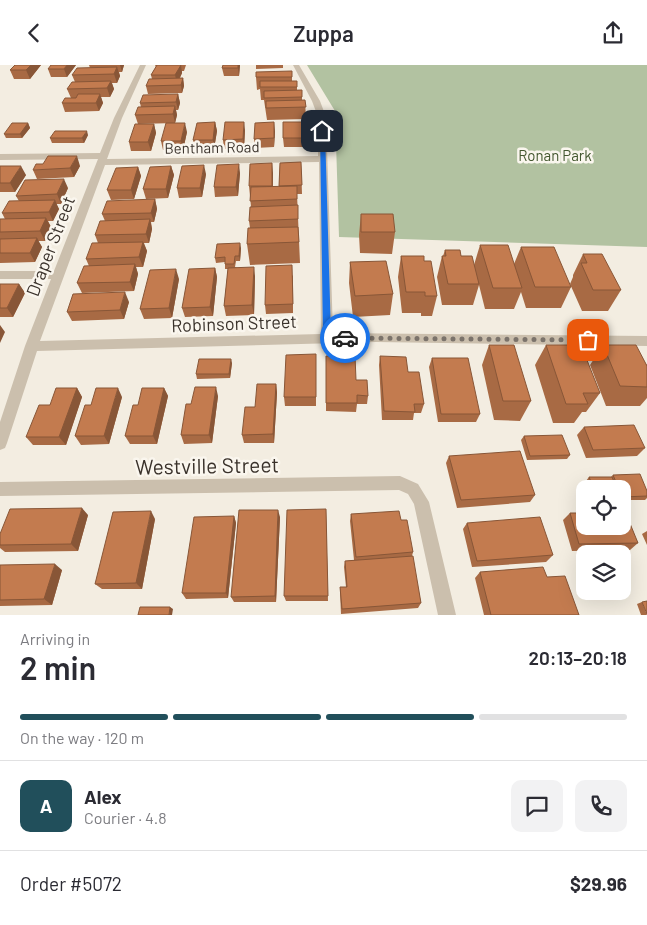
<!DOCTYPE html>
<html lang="en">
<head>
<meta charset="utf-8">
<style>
	:root { --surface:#fff; --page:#f2f2f3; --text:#2b2b33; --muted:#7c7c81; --line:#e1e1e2; --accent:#214f5b }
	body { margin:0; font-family:Barlow,sans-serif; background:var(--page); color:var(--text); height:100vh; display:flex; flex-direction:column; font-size:19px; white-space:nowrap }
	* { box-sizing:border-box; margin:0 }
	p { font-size:16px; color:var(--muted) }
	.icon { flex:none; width:28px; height:28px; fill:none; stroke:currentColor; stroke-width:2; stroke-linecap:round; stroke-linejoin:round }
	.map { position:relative; height:550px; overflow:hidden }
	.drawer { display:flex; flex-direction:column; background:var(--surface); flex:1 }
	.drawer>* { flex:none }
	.controls { position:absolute; left:576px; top:415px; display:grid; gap:10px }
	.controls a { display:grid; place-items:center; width:55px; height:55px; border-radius:10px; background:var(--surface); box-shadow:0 5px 20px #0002; font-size:25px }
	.pin { position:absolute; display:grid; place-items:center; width:42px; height:42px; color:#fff; margin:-21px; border-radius:10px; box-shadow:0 2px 8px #0006 }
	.courier { position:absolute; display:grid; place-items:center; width:50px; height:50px; margin:-25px; border:4px solid #1a73e8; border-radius:50%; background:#fff; color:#222; box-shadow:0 1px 6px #0007 }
	.summary em { font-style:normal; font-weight:600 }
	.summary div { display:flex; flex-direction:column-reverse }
	.summary { display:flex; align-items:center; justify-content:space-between; height:85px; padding:0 20px }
	h1 { font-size:32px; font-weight:600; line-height:38px }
	.bar { display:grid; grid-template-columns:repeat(4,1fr); gap:8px 5px; align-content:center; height:60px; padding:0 20px }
	.bar i { height:6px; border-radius:4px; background:var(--line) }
	.bar .selected { background:var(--accent) }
	.bar p { grid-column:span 4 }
	.line { display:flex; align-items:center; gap:12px; padding:0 20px; border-top:1px solid var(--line) }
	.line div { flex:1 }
	.round { display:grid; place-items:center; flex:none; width:52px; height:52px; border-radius:10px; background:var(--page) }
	header { display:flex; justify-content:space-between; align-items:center; height:65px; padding:0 20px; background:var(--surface); font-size:22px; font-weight:600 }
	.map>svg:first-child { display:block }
</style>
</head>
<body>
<header><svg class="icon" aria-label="back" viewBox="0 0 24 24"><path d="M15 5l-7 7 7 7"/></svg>Zuppa<svg class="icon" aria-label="share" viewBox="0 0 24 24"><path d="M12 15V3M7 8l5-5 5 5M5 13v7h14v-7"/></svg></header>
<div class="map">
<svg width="647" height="550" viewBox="0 0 647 550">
	<rect width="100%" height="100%" fill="#f3ede1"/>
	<!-- green -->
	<path fill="#b2c2a1" d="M307,0H647V182L339,172L335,46Z"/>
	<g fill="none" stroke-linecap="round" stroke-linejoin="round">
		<!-- minor -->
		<path fill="#cbbfad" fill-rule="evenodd" d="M140,0H146L122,53L107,94L318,91V52L312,36L293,0H299L320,36L326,52L333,268L647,271V281L376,277L37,286L7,378L5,383L0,385V357L25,281L51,214H0V206H54L98,94L0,95V89L100,88L114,53ZM319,97L321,269L40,276L105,100Z
			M400,411L418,419L429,437L456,550H438L414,439L408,429L399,425L0,431V417Z"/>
	</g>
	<!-- wall -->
	<path fill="#a86a44" d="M15,0H41L30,14H14L10,5Z
		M76,0L67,12H51L48,4Z
		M89,0H124L122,7H119L120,11L117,18H112L114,24L110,32H101L103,38L99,46L65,47L62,38L77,33H71L67,24L75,17L72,10L90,3Z
		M155,0H186L184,6H182V8L180,13H183L184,21L182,28L148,29L146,21L152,14L151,10L156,2Z
		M240,0L239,11H224L222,3Z
		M256,0H283V3L256,4Z
		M292,6V16H297V25H302V35H305L306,54L267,55L264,35H261L260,24L257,25L256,12Z
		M178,29L180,38L178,45H176L177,50L175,58L138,59L135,50L141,42L140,38Z
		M215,57L217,66L214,84H195L193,75Z
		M302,57L303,82H284L283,73Z
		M28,58L30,63L22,73H6L4,69Z
		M154,59L156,68L151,86H131L129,77Z
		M245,65L244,83L224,84L223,75Z
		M275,66L274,82L255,83L254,74Z
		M187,67L183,85H163L161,76Z
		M88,70L84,78H52L50,73Z
		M301,97L302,129H297L300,198L250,200L247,179L250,163L249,156L251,142L250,131L249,121L273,108V122H279L280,98Z
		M0,101L26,110L15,127H0Z
		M80,101L74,112L37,114L33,105Z
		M171,101L174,110L168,133L146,134L143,124Z
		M138,102L141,111L134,134L111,135L107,125Z
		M240,108L238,131L215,132L214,122Z
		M206,109L202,132L179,133L177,123Z
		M68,123L61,139H56L59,144L53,156H48L51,162L45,176H38L42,182L35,197L0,198V154H5L2,148L19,136L16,131Z
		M155,134L157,144L154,157H151L152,164L149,178H144L147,186L143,202H136L138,209L134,226L82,228L77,218L89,201L86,194L98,178L95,170L105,156L102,149Z
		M361,149L395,167L392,189L360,188L359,170Z
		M480,180L514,199L521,182L571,222L561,243H526L521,227L514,244H485L479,220L473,240H442L437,212L442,191H443L445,185L461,191L474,200Z
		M241,183L240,196H236L235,202L255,211L254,250L226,251L224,241L228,204H225V197L216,198L215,193Z
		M583,189L621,225L608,246H582L570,219L573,212V210Z
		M401,191L437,231L432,251H421V248H402L398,212Z
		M350,197L393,229L390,250L353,252L349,218Z
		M215,203L217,212L213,251L185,252L182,243Z
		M293,210V248L266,249L265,240Z
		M179,214L172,253L144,254L140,244Z
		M0,219H19L25,228L13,252H0Z
		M129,237L124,254L72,256L67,247Z
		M489,280L531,336L520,356L494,355L482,300Z
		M546,280L600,328L586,347H582L574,358H553L535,300Z
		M603,280L646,300L647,299V333L640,341H606L590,300Z
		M316,289V341H285L284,332Z
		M326,291L356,315L368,331L367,339H357L356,347L326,346Z
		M380,291L408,307L424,339L421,348H414L413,355H382L379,300Z
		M432,293L480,349L476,357H438L429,302Z
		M232,298L230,313L197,314L196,309Z
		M276,319L277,328L274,378H244L242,370L255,342Z
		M77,323L82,332L66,380H33L26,372L50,340Z
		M164,323L168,331L157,379H130L125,371L138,340Z
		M218,331L212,378L184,379L181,370L191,339Z
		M122,332L109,379L81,380L75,371L91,340Z
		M584,362L645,383L637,391L586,393L577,370Z
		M524,371L570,390L567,394L527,395L521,375Z
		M449,391L535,430L530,437L457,443L446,398Z
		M613,410L647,426V433L645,435H622V424H585V426L583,420L589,412H611Z
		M326,444L328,536H286L284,531Z
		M570,448L638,478L630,485L572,486L563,455Z
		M351,449L401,455L413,487L412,491L421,538L418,543L341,549L340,527V522H346L344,502L345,496L354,495L350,456Z
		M88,450L78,486L5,487L0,483V469Z
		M234,451L236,458L228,533L186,534L182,528Z
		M280,452L276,537H234L231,532Z
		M155,454L142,524H102L95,519Z
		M467,458L553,490L546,497L472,502L463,464Z
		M647,466V480L642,469Z
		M0,500L62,505L52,540L0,541Z
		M480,507L547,512L579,550H484L475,513Z
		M642,537L647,550H641L637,539Z"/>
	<!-- shaded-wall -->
	<path fill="#885637" d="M31,0H41L30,14L26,5Z
		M67,0H76L67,12L64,4Z
		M120,0H124L122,7Z
		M181,0L182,8L177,18L175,10Z
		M238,0H240L239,11L238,3Z
		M117,2L120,11L117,18L114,9Z
		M183,13L184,21L182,28L181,20Z
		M111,16L114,24L110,32L107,23Z
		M100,29L103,38L99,46L96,38Z
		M178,29L180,38L178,45L176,37Z
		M175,41L177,50L175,58L173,49Z
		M215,57L217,66L214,84L213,75Z
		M244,57L245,65L244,83L243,74Z
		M274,57L275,66L274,82Z
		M28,58L30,63L22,73L20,69Z
		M185,58L187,67L183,85L181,76Z
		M154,59L156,68L151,86L148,77Z
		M87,66L88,70L84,78L82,73Z
		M77,91L80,101L74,112L70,103Z
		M272,98L273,108L272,130Z
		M239,99L240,108L238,131L236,122Z
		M204,100L206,109L202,132L200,123Z
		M21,101L26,110L15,127L10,118Z
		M171,101L174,110L168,133L166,124Z
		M138,102L141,111L134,134L131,125Z
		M64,114L68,123L61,139L57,129Z
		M155,134L157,144L154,157L151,148Z
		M55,135L59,144L53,156L49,147Z
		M46,153L51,162L45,176L40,166Z
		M150,154L152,164L149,178L146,169Z
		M37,173L42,182L35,197L30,188Z
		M143,177L147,186L143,202L139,192Z
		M240,178L241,183L240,196L239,191Z
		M135,199L138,209L134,226L130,217Z
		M254,202L255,211L254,250L252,240Z
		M215,203L217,212L213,251L210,242Z
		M176,204L179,214L172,253L169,243Z
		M19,219L25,228L13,252L7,243Z
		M125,227L129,237L124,254L120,245Z
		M0,260L5,267L0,278Z
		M231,294L232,298L230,313L229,309Z
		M276,319L277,328L274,378L273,369Z
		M216,322L218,331L212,378L209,370Z
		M77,323L82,332L66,380L59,372Z
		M118,323L122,332L109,379L104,371Z
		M164,323L168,331L157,379L153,371Z
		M82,443L88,450L78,486L71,479Z
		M278,445L280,452L276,537L275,531Z
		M151,446L155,454L142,524L136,518Z
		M234,451L236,458L228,533L226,528Z
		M55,499L62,505L52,540L44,534Z
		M170,542L173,544L172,550H169Z"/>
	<!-- building -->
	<path fill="#c37b4f" stroke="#885637" d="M15,0H31L26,5H10Z
		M51,0H67L64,4H48Z
		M157,0H181L175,10H151Z
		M223,0H238V3H222Z
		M117,2L114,9L72,10L77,3Z
		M292,6V12H256V7Z
		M183,13L181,20L146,21L149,14Z
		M111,16L107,23L67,24L72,17Z
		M260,16H297V22H260Z
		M302,25V32L264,33V26Z
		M78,29H100L96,38H62L65,33H76Z
		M178,29L176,37L140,38L143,30Z
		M305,35L306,42L266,43V36Z
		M175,41L173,49L135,50L138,42Z
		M215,57L213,75H193L197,58Z
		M225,57H244L243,74L223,75Z
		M274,57V73L254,74L255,58Z
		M283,57H302L303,73H283Z
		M12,58H28L20,69H4Z
		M166,58H185L181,76H161Z
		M135,59H154L148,77H129Z
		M55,66H87L82,73H50Z
		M48,91H77L70,103L33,105L36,99H43Z
		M301,97L302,120L279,121L280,98Z
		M272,98V121H249L250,99Z
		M239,99L236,122H214L217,100Z
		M204,100L200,123H177L182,101Z
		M0,101H21L10,118H0Z
		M171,101L166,124H143L150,102Z
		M138,102L131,125H107L116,103Z
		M64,114L57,129L16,131L25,115Z
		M297,121V134L250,136L251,122Z
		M155,134L151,148L102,149L107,136Z
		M55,135L49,147L2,148L9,136Z
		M298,140V154L249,156L250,142Z
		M361,149H393L395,167H361Z
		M46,153L40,166L0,167V154Z
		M150,154L146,169L95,170L100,156Z
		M298,162L299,177L247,179L248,163Z
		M37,173L30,188H0V174Z
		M143,177L139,192L86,194L92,178Z
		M240,178L239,191H235L234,199H225V192L215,193L217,179Z
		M480,180H508L522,223H493Z
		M521,182H554L571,222H535Z
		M445,185H460L461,191H472L479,219H448L442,191H446Z
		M583,189H602L621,225H593L581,198H587Z
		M401,191H424V196H431L437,231H425V227H406Z
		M386,196L393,229L355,231L350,197Z
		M135,199L130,217L77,218L84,201Z
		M292,200L293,239L265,240L266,201Z
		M254,202L252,240L224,241L228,203Z
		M215,203L210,242L182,243L189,204Z
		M176,204L169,243L140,244L150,205Z
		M0,219H19L7,243H0Z
		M125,227L120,245L67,247L73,229Z
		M489,280H514L531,336H503Z
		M546,280H581L600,328H583L588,339H566Z
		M603,280H636L647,301V322L620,321Z
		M316,289V332H284L286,290Z
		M326,291H355L356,315H367L368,331L357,330V338H326Z
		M380,291L406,292L408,307H419L424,339H414L415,347L384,346Z
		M432,293H468L480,349H441Z
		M199,294H231L229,309H196Z
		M257,319H276L273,369L242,370L245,342H255Z
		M195,322H216L209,370H181L186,339H191Z
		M56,323H77L59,372H26L39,340H50Z
		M96,323H118L104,371H75L85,340H91Z
		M142,323H164L153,371H125L133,340H138Z
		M634,360L645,383L593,385L584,362Z
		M562,370L570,390L530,391L524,371Z
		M520,386L535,430L461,435L449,391Z
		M640,409L647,426V431L622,432V424H619L613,410Z
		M589,412H612L617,424H594Z
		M622,439L638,478L579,479L570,448H585V461H622Z
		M82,443L71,479L0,480V469L10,444Z
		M326,444L328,531H284L287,445Z
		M239,445H278L275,531L231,532Z
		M151,446L136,518L95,519L113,447Z
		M399,446L401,455H407L413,487L356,492L351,449Z
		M234,451L226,528H182L194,452Z
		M540,452L553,490L477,496L467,458Z
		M413,491L421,538L342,544L340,522H347L345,496Z
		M55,499L44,534L0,535V500Z
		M543,502L547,512L565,511L579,550H491L480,507Z
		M647,536V549L642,537Z
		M140,542H170L169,550H138Z"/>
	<!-- route -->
	<path fill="#1a73e8" d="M322,64L325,66L331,270L348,271V275L345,276H327L323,273L320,66Z"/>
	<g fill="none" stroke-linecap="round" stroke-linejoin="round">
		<!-- done -->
		<path stroke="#7b736b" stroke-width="5" stroke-dasharray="0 9" d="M345,273L588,275"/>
	</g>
	<g text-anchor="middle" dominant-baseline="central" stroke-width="5" stroke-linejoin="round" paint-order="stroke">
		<!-- far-street labels -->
		<g font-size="15" fill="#3a322b" stroke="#faf6ee">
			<text transform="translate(212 82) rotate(-1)">Bentham Road</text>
		</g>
		<!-- far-park labels -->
		<g font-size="15" fill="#43572f" stroke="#faf6ee">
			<text x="555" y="90">Ronan Park</text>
		</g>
		<!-- street labels -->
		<g font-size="18" fill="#3a322b" stroke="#faf6ee">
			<text transform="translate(50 181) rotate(-69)">Draper Street</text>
			<text transform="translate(234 258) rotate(-2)">Robinson Street</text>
		</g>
		<!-- near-street labels -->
		<g font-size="21" fill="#3a322b" stroke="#faf6ee">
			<text transform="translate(207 400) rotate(-1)">Westville Street</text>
		</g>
	</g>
</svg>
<div class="controls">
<a><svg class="icon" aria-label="locate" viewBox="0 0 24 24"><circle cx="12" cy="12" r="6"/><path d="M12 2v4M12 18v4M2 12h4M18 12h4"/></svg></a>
<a><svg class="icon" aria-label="layers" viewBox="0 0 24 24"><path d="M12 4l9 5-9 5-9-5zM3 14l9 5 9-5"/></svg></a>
</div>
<div class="pin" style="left:588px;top:275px;background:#ea580c"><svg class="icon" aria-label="bag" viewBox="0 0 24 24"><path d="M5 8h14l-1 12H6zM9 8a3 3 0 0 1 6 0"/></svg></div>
<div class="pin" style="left:322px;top:66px;background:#1f2937"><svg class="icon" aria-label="home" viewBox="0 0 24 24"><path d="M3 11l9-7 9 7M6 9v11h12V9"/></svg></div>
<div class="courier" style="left:345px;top:273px"><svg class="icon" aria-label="car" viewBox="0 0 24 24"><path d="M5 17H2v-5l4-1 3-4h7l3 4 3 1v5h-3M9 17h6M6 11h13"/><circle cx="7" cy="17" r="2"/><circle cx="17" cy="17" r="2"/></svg></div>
</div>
<section class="drawer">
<div class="summary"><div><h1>2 min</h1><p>Arriving in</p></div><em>20:13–20:18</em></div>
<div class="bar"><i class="selected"></i><i class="selected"></i><i class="selected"></i><i></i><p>On the way · 120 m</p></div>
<div class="line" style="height:90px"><b class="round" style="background:var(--accent);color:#fff">A</b><div><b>Alex</b><p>Courier · 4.8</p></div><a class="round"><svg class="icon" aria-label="chat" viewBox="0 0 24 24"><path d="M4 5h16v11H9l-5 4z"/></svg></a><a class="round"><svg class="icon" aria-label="phone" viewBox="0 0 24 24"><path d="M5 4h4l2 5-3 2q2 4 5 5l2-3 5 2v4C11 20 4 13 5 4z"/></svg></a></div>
<div class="line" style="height:65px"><div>Order #5072</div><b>$29.96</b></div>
</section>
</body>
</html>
